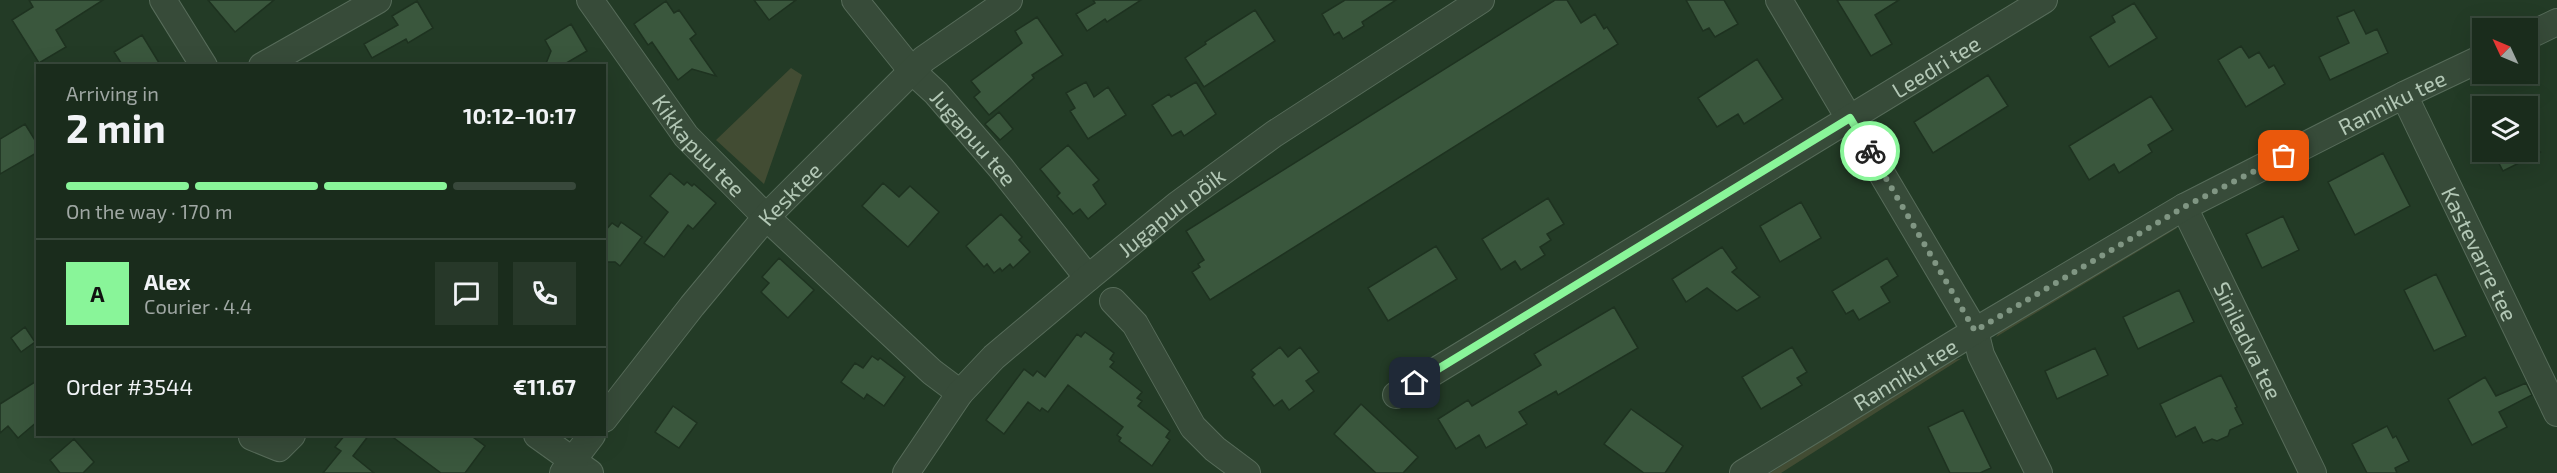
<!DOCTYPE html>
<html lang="en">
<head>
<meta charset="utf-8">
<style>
	:root { --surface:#1a2c1c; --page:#273829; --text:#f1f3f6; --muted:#9fa7a3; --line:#38483b; --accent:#89f599 }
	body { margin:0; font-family:"Exo 2",sans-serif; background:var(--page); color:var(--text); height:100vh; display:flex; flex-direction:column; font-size:22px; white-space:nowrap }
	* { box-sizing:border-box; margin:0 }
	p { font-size:20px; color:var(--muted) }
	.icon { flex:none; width:33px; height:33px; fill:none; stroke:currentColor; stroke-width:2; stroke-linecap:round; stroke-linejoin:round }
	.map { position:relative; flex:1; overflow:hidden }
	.panel { position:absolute; left:36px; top:64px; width:570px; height:372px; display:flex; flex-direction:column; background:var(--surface); border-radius:0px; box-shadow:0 6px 24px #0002,0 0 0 2px var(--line) }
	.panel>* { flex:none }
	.needle { width:39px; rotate:314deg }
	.controls { position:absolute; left:2472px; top:18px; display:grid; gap:12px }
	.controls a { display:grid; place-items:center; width:66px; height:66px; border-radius:0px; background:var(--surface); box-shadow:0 6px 24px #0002,0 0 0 2px var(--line); font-size:30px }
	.pin { position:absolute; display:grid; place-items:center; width:51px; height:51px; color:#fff; margin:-26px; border-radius:12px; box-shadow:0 3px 9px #0006 }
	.courier { position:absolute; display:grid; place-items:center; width:60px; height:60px; margin:-30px; border:4px solid #89f599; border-radius:50%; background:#fff; color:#222; box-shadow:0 2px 8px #0007 }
	.summary em { font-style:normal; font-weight:700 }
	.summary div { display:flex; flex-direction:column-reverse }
	.summary { display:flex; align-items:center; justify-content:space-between; height:102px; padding:0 30px }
	h1 { font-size:39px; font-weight:700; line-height:45px }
	.bar { display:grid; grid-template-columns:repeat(4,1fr); gap:9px 6px; align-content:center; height:72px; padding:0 30px }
	.bar i { height:8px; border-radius:4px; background:var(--line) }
	.bar .on { background:var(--accent) }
	.bar p { grid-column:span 4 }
	.line { display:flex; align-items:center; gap:15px; padding:0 30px; border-top:2px solid var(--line) }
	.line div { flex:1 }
	.round { display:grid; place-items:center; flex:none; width:63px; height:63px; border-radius:0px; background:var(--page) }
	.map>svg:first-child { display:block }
</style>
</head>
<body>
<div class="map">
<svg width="2557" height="473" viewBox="0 0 2557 473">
	<rect width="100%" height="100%" fill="#233b26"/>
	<!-- green -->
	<path fill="#424c33" d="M791,68L802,75L764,184L716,140Z
		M2172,226L2177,228L1996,337L2001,329Z
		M1962,358L1781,473H1770L1947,362Z"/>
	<!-- building -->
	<path fill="#3a573d" stroke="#1e3220" stroke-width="1.5" d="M29,0H103L56,30L66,47L39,63L12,20L33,7Z
		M208,0H274L235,32Z
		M754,0H796L769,20Z
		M1093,0H1141L1107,22L1105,19L1087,31L1076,14L1095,3Z
		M1345,0H1396L1362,22L1364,26L1343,39L1339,32L1334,35L1322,14Z
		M1555,0H1567L1581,23L1595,14L1604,29L1607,27L1618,44L1210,300L1192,272L1200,267L1198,264L1204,260L1186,231Z
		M1686,0H1724L1738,24L1715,37L1709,28L1703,31Z
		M1837,0H1899L1875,15L1892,44L1871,56Z
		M417,1L433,28L408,43L406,39L372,58L364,44L398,25L392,16Z
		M666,1L674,13L679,10L696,34L690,39L716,76L692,69L678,80L652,42L648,45L634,24Z
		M2134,3L2157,38L2109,67L2090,37L2115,22L2112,16Z
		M1255,10L1275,41L1204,87L1185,58L1206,44L1205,42Z
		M2354,10L2366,34L2377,29L2388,53L2330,80L2319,57L2349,43L2337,17Z
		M1037,17L1063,55L1032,75L1034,78L989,115L974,97L980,92L971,81L1022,43L1015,31Z
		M571,24L587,51L563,65L545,66L551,51L545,40Z
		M142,35L161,66H123L114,52Z
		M2241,46L2249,58L2259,52L2269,68L2274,65L2285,84L2246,107L2218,60Z
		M1757,59L1783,99L1744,124L1738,114L1717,127L1698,98Z
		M1988,75L2008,106L1933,153L1914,122Z
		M1086,82L1094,97L1108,87L1126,115L1088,139L1070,111L1075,108L1066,93Z
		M1196,82L1216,114L1184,136L1181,131L1172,136L1152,105L1169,94L1171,97Z
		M2151,96L2173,130L2148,145L2152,152L2119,173L2114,164L2089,180L2069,146Z
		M999,112L1013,129L1000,140L985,124Z
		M25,124L38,145V152L0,174V139Z
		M1068,145L1099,180L1093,185L1106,204L1088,219L1080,209L1073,214L1057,196L1060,193L1040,169Z
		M2493,152H2541L2503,171Z
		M2383,153L2410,206L2355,235L2328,182Z
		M670,173L684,185L687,182L692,186L694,184L716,203L693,229L688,225L664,257L644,243L668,212L650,196Z
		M883,183L899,197L910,186L939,212L908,247L862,206Z
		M1548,198L1564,224L1547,234L1551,240L1540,247L1545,255L1521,270L1515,261L1501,270L1482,239Z
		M1801,202L1821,238L1780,262L1760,226Z
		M1001,214L1022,237L1019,240L1030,252L1013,268L1010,264L1002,271L1000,268L994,273L987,264L984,267L966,246Z
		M2283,216L2299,250L2262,268L2246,234Z
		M621,222L642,237L620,266L615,262H604V232L612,223L618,227Z
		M1436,246L1457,279L1388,321L1368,288Z
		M1722,247L1737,268L1732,272L1760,297L1737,311L1707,288L1686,302L1672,279Z
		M779,258L814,290L788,318L761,292L769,283L762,277Z
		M1887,258L1898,276L1881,287L1890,302L1859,320L1853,310L1846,314L1832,291Z
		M2436,274L2466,336L2434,351L2404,290Z
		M2179,290L2194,322L2138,349L2123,317Z
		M1614,307L1638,348L1558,395L1556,391L1519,412L1527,424L1486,448L1479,435L1456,449L1438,419L1468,400L1472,406L1541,365L1534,354Z
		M25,327L35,342L21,352L11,338Z
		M1085,332L1114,353L1110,359L1114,362L1110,367L1142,392L1137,398L1142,401L1138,406L1170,431L1166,437L1170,440L1152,466L1119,441L1121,438L1117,435L1123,427L1068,385L1048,412L1042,408L1040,411L1028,402L1004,434L986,420L1024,369L1033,376L1037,371L1045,377L1077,334L1081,337Z
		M1280,347L1288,357L1300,347L1319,372L1306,381L1314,391L1289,410L1282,400L1274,406L1252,377L1255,374L1251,370Z
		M1792,347L1807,372L1797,378L1802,385L1761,409L1742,377Z
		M2095,348L2108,375L2057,399L2045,371Z
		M872,356L878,360L880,358L905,377L884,406L867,394L864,399L841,382L855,363L863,368Z
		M2221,375L2237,407L2235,408L2243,424L2230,430L2228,436L2217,441L2212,439L2203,443L2195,427L2176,437L2160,404Z
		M2485,377L2496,396L2526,383L2532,395L2499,412L2507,427L2472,445L2448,399Z
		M38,380V421L18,438L8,426L0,433V404Z
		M1361,404L1418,457L1403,473H1376L1334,434Z
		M673,406L697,423L679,448L655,432Z
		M1631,409L1683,446L1665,473H1644L1604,444Z
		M1963,410L1991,468L1980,473H1950L1928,427Z
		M2387,426L2393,438L2396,436L2409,461L2395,468L2397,473H2367L2352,444Z
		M345,435H369L353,456L374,473H323L341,451L335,447Z
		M390,435H470L485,446L465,473H441Z
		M74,439L94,462L83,473H60L50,460Z"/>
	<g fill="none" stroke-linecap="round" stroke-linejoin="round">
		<!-- street casing -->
		<g stroke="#576c5a" stroke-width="28">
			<g id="street">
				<path d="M163,0L204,66"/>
				<path id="s1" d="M590,0L686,136L766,217L932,372L960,393"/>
				<path id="s2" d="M855,0L912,71L936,93L1001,168L1088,278"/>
				<path d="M1779,0L1975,331L1981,355L2039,473"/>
				<path d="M2528,36L2557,22"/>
				<path d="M262,66L378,0"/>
				<path id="s3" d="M2404,95L2557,413"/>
				<path id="s4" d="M2184,207L2313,473"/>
				<path d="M1113,301L1135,324L1193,427L1215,449L1247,473"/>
				<path id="s5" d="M1396,395L2044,0"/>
				<path id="s6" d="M604,419L692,306L766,217L924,59L1009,0"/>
				<path d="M537,435L590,473"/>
				<path d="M252,437L279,448L292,435"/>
				<path d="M563,473L592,435"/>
				<path id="s7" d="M906,473L960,393L994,357L1088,278L1177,205L1274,134L1481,0"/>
				<path id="s8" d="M1743,473L1975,331L2184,207L2404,95L2482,58"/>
			</g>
		</g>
		<!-- street -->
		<use href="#street" stroke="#374b39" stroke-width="26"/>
	</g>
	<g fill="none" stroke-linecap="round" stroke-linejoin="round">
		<!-- done -->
		<path stroke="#809683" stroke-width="6" stroke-dasharray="0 10.8" d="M1870,151L1975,331L2184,207L2284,156"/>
		<!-- route -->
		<path stroke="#89f599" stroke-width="8" d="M1415,383L1850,118L1870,151"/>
	</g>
	<g text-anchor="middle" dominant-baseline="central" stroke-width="4.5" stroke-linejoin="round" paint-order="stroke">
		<!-- street labels -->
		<g font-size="22" fill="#b2c7b5" stroke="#1c301e">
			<text stroke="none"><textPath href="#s5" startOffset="632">Leedri tee</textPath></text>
			<text stroke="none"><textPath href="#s8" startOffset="748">Ranniku tee</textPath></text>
			<text stroke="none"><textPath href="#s2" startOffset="182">Jugapuu tee</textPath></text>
			<text stroke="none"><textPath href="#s1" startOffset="182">Kikkapuu tee</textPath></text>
			<text stroke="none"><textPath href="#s6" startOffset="292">Kesktee</textPath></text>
			<text stroke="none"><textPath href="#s7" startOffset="375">Jugapuu põik</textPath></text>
			<text stroke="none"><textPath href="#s3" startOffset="176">Kastevarre tee</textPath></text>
			<text stroke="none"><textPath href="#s4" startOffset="148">Siniladva tee</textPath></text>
			<text stroke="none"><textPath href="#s8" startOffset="190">Ranniku tee</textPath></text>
		</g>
	</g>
</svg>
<div class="controls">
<a><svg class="needle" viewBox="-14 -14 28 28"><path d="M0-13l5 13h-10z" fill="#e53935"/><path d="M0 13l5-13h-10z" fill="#9fa7a3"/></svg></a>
<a><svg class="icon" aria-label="layers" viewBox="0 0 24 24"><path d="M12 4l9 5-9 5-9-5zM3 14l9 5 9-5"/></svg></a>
</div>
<div class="pin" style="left:2284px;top:156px;background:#ea580c"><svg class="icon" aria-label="bag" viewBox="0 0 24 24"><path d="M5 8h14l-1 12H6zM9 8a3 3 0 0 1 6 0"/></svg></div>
<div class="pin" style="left:1415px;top:383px;background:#1f2937"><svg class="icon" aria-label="home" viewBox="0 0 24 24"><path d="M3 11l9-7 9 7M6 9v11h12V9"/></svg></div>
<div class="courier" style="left:1870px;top:151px"><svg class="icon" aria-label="bike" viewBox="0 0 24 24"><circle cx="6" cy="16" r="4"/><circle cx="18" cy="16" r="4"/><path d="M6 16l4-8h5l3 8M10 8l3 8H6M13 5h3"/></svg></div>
<section class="panel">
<div class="summary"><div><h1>2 min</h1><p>Arriving in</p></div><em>10:12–10:17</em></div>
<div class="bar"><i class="on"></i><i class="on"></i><i class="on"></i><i></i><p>On the way · 170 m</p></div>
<div class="line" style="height:108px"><b class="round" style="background:var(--accent);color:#111">A</b><div><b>Alex</b><p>Courier · 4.4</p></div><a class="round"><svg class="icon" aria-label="chat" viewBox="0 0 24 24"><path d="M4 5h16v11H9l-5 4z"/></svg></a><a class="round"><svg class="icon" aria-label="phone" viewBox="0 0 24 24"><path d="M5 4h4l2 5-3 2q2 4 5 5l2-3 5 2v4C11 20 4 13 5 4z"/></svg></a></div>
<div class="line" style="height:78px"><div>Order #3544</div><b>€11.67</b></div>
</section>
</div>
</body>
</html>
